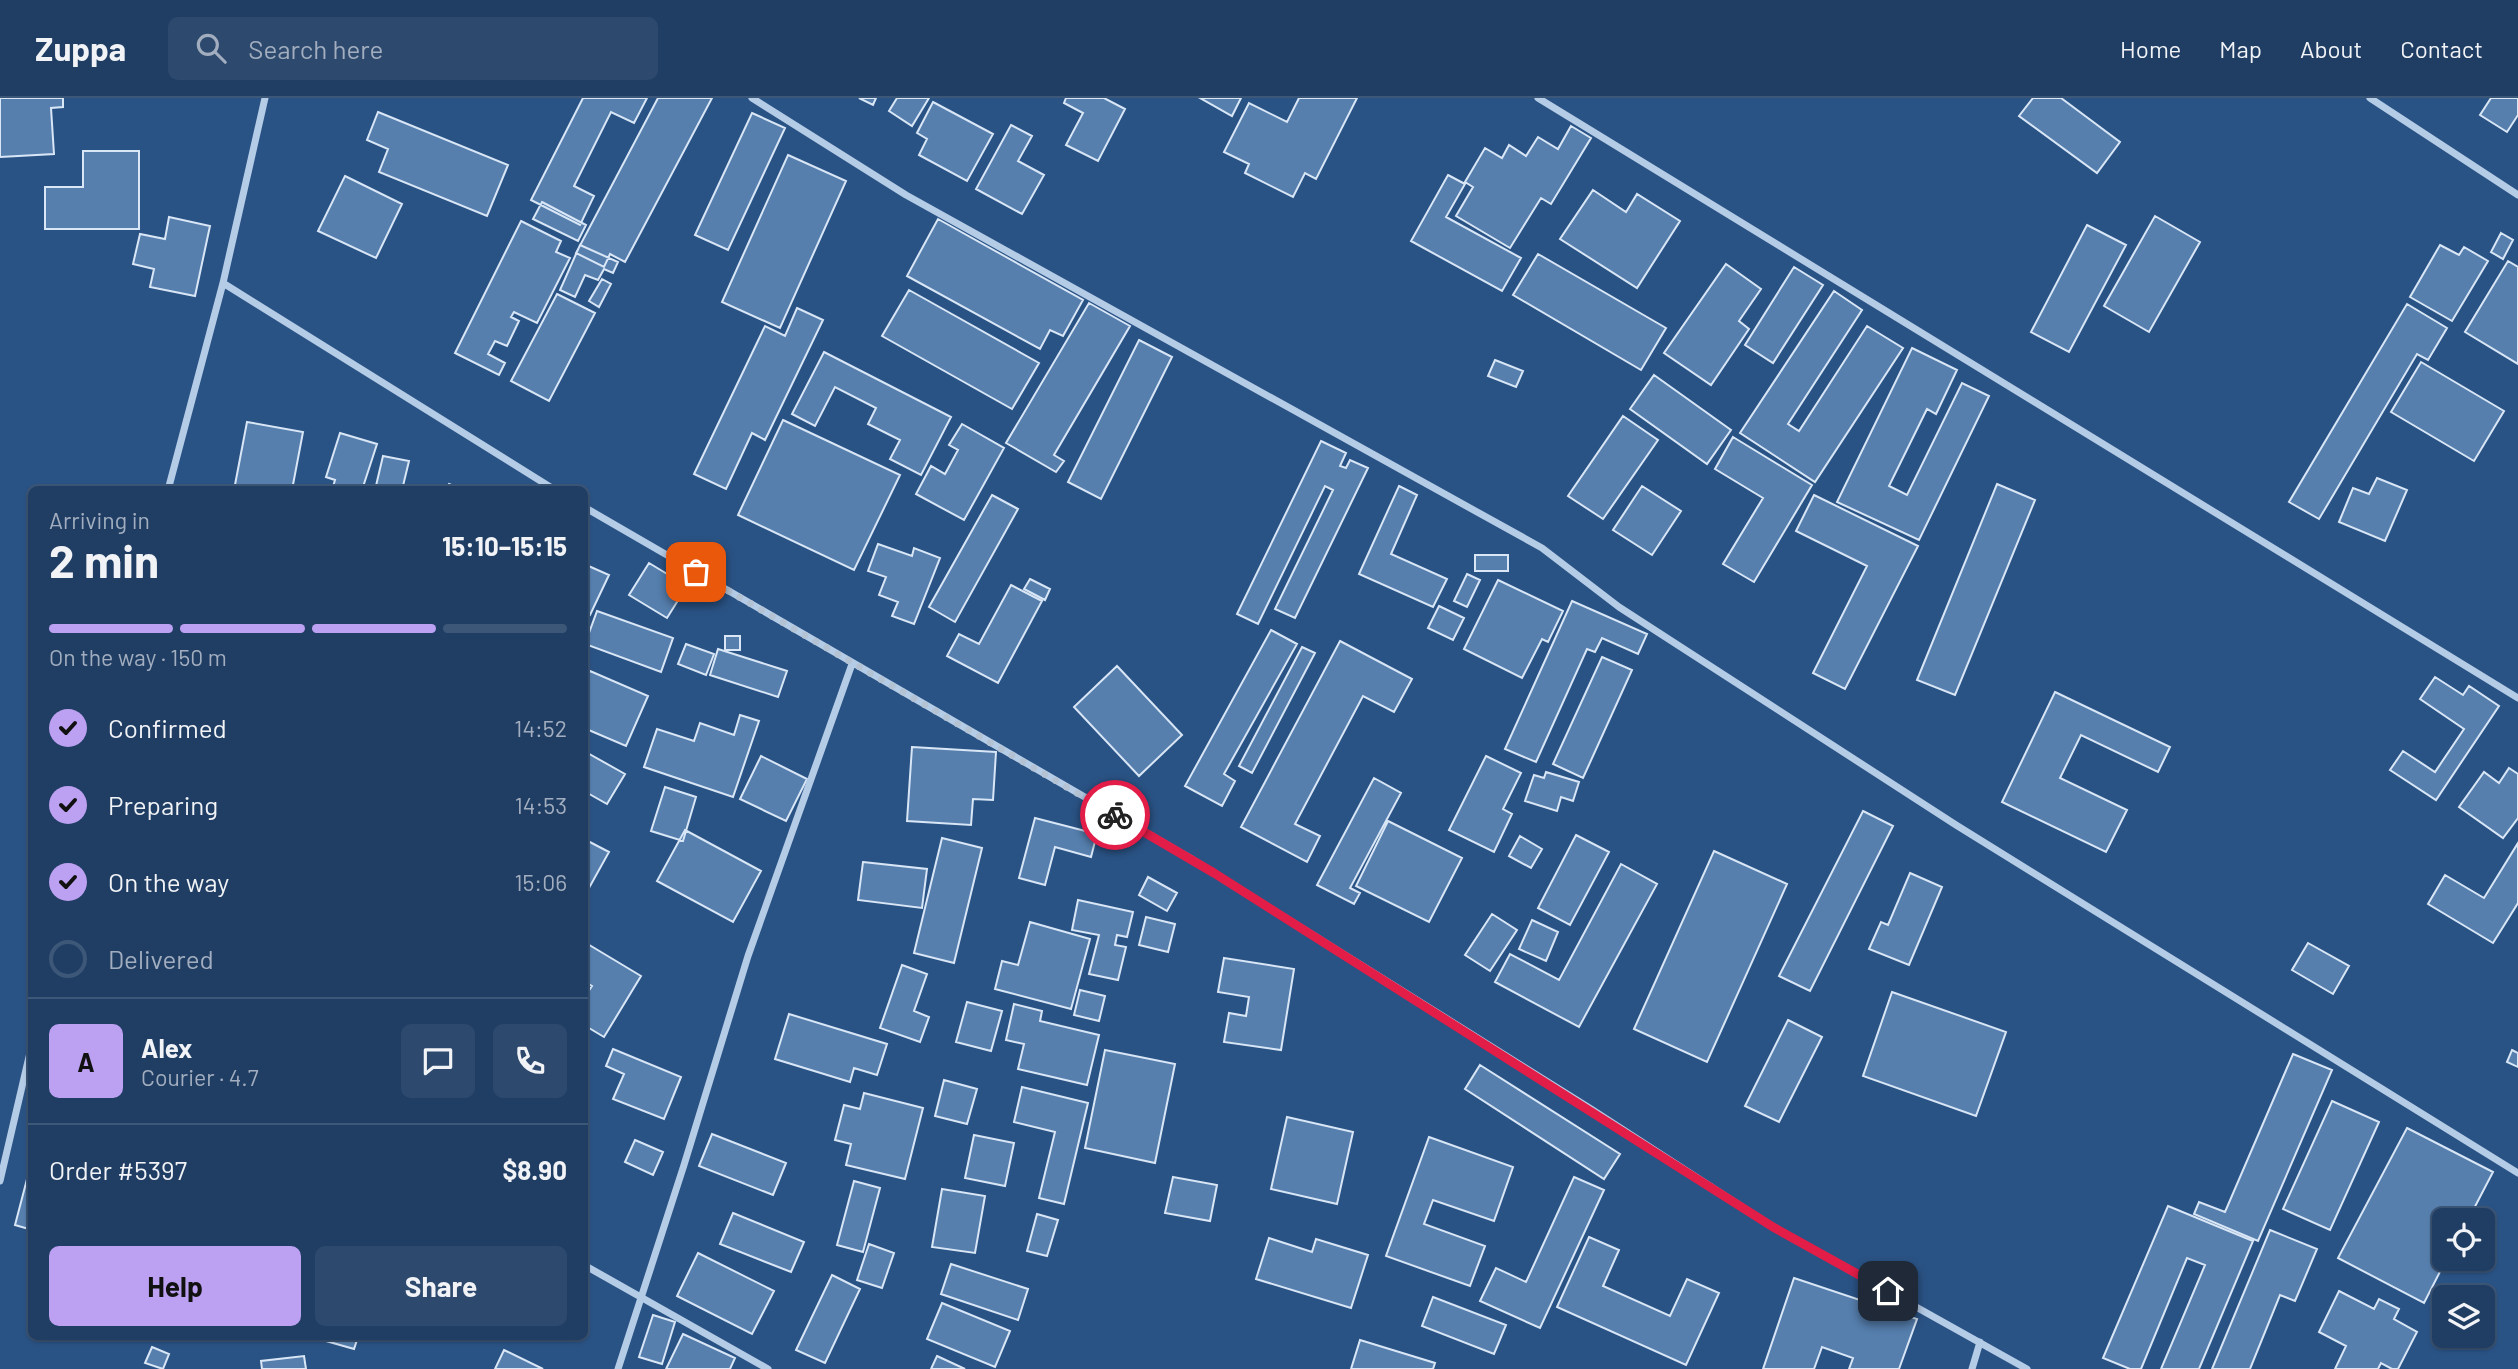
<!DOCTYPE html>
<html lang="en">
<head>
<meta charset="utf-8">
<style>
	:root { --surface:#203e64; --page:#2d496d; --text:#f1f3f6; --muted:#a2aebf; --line:#3d5778; --accent:#bca0f2 }
	body { margin:0; font-family:Barlow,sans-serif; background:var(--page); color:var(--text); height:100vh; display:flex; flex-direction:column; font-size:26px; white-space:nowrap }
	* { box-sizing:border-box; margin:0 }
	p { font-size:23px; color:var(--muted) }
	.icon { flex:none; width:38px; height:38px; fill:none; stroke:currentColor; stroke-width:2; stroke-linecap:round; stroke-linejoin:round }
	.map { position:relative; flex:1; overflow:hidden }
	.sheet { position:absolute; left:28px; top:388px; width:560px; height:854px; display:flex; flex-direction:column; background:var(--surface); border-radius:10px; box-shadow:0 2px 5px #0004,0 0 0 2px var(--line) }
	.sheet>* { flex:none }
	.controls { position:absolute; left:2432px; top:1110px; display:grid; gap:14px }
	.controls a { display:grid; place-items:center; width:63px; height:63px; border-radius:10px; background:var(--surface); box-shadow:0 2px 5px #0004,0 0 0 2px var(--line); font-size:35px }
	.pin { position:absolute; display:grid; place-items:center; width:60px; height:60px; color:#fff; margin:-30px; border-radius:14px; box-shadow:0 4px 10px #0006 }
	.courier { position:absolute; display:grid; place-items:center; width:70px; height:70px; margin:-35px; border:5px solid #e11d48; border-radius:50%; background:#fff; color:#222; box-shadow:0 2px 9px #0007 }
	.head em { font-style:normal; font-weight:700 }
	.head div { display:flex; flex-direction:column-reverse }
	.head { display:flex; align-items:center; justify-content:space-between; height:119px; padding:0 21px }
	h1 { font-size:46px; font-weight:700; line-height:52px }
	.bar { display:grid; grid-template-columns:repeat(4,1fr); gap:10px 7px; align-content:center; height:84px; padding:0 21px }
	.bar i { height:9px; border-radius:5px; background:var(--line) }
	.bar .selected { background:var(--accent) }
	.bar p { grid-column:span 4 }
	.line { display:flex; align-items:center; gap:18px; padding:0 21px; border-top:2px solid var(--line) }
	.line div { flex:1 }
	.round { display:grid; place-items:center; flex:none; width:74px; height:74px; border-radius:10px; background:var(--page) }
	ol { padding:0 21px; list-style:none }
	li { display:flex; align-items:center; gap:21px; height:77px }
	li p { margin-inline-start:auto }
	li .icon { padding:7px; border-radius:50%; background:var(--accent); color:#111; stroke-width:4 }
	li:last-child { color:var(--muted) }
	li i { width:38px; height:38px; border:4px solid var(--line); border-radius:50% }
	.cta { display:flex; gap:14px; margin-top:auto; padding:14px 21px }
	.cta a { flex:1; height:80px; border-radius:10px; background:var(--accent); color:#111; font-size:28px; font-weight:700; line-height:80px; text-align:center }
	.cta a+a { background:var(--page); color:var(--text) }
	header { display:flex; align-items:center; gap:42px; box-sizing:border-box; height:98px; padding:0 35px; background:var(--surface); border-bottom:2px solid var(--line) }
	header strong { font-size:33px }
	nav { display:flex; gap:38px; margin-inline-start:auto; font-size:24px }
	.search { width:490px; height:63px; background:var(--page); display:flex; align-items:center; gap:18px; box-sizing:border-box; padding:0 24px; border-radius:10px; color:var(--muted); font-size:26px }
	.map>svg:first-child { display:block }
</style>
</head>
<body>
<header>
<strong>Zuppa</strong>
<div class="search"><svg class="icon" aria-label="search" viewBox="0 0 24 24"><circle cx="10" cy="10" r="6"/><path d="M15 15l6 6"/></svg>Search here</div>
<nav><a>Home</a><a>Map</a><a>About</a><a>Contact</a></nav>
</header>
<div class="map">
<svg width="2518" height="1271" viewBox="0 0 2518 1271">
	<rect width="100%" height="100%" fill="#2a5385"/>
	<!-- building -->
	<path fill="#567fae" stroke="#d8e6f6" stroke-width="2" d="M0,0H63V9L51,10L54,56L0,59Z
		M583,0H647L634,25L611,14L574,88L594,98L580,127L531,102Z
		M658,0H712L625,164L610,156L604,169L576,155Z
		M859,0H876L873,7Z
		M897,0H929L912,28L889,13Z
		M1066,0H1104L1125,11L1098,63L1066,47L1083,15L1064,5Z
		M1200,0H1241L1232,18Z
		M1299,0H1357L1316,81L1305,75L1293,99L1245,75L1249,66L1224,54L1249,5L1287,24Z
		M2033,0H2061L2120,44L2097,75L2019,18Z
		M2491,0H2518V17L2507,34L2480,17Z
		M933,4L993,36L967,83L919,57L927,41L917,35Z
		M378,14L508,67L487,118L379,74L388,51L367,42Z
		M752,15L785,30L728,152L695,137Z
		M1011,27L1032,38L1018,63L1044,77L1022,116L976,91Z
		M1571,28L1591,40L1551,106L1541,100L1510,150L1456,118L1473,89L1465,84L1485,50L1502,60L1509,47L1526,58L1538,39L1558,51Z
		M83,53H139V131H45V89H83Z
		M788,57L846,83L780,230L722,204Z
		M1448,77L1465,86L1446,119L1521,160L1502,193L1411,143Z
		M345,78L402,106L376,160L318,133Z
		M1593,92L1626,114L1637,96L1680,123L1637,190L1560,141Z
		M542,104L586,127L578,143L533,121Z
		M2155,118L2200,144L2149,234L2104,208Z
		M169,119L210,128L195,198L150,189L154,171L133,166L140,136L165,141Z
		M938,121L1083,202L1063,238L1050,232L1040,251L907,178Z
		M521,123L561,143L556,154L570,160L537,225L514,214L511,219L519,223L507,248L495,243L488,256L505,265L499,277L455,255Z
		M2087,127L2126,147L2069,254L2031,234Z
		M2501,135L2513,142L2503,161L2491,154Z
		M580,147L618,164L613,175L604,171L598,182L585,177L575,199L560,192Z
		M2440,147L2459,157L2464,149L2488,163L2452,223L2410,199Z
		M1538,156L1666,230L1641,272L1513,197Z
		M2508,163L2518,169V266L2465,234Z
		M1726,166L1761,191L1739,223L1749,231L1711,287L1664,255Z
		M1794,169L1823,187L1773,265L1745,247Z
		M602,181L611,186L599,209L589,203Z
		M909,192L1039,265L1012,311L882,238Z
		M1834,193L1862,212L1788,326L1799,333L1867,228L1903,250L1815,384L1740,335Z
		M557,196L595,215L549,303L511,283Z
		M1089,205L1130,228L1054,357L1064,363L1056,374L1006,345Z
		M2407,206L2447,230L2428,262L2417,256L2319,421L2289,404Z
		M797,210L823,222L765,342L752,335L726,391L694,376L765,228L785,238Z
		M1139,242L1172,259L1101,401L1068,384Z
		M1912,250L1957,272L1936,316L1927,311L1889,388L1907,397L1962,285L1989,298L1919,442L1837,404Z
		M824,254L951,319L921,377L890,361L900,342L868,326L876,310L835,289L815,328L792,316Z
		M1495,262L1523,273L1516,289L1488,278Z
		M2421,264L2504,313L2474,363L2391,314Z
		M1654,277L1731,332L1707,366L1630,311Z
		M1623,318L1658,342L1603,421L1568,398Z
		M783,322L900,377L854,472L738,417Z
		M247,324L303,334L292,392H234Z
		M962,326L1004,350L964,422L916,396L931,368L945,376L958,352L949,347Z
		M340,335L377,346L362,392H332L335,382L326,379Z
		M1733,339L1812,387L1754,484L1723,466L1763,400L1715,371Z
		M1321,343L1346,355L1340,368L1346,370L1350,362L1368,370L1295,520L1275,511L1333,392L1325,388L1258,526L1237,516Z
		M383,358L409,363L402,392H375Z
		M2377,380L2407,392L2385,443L2339,424L2353,390L2369,396Z
		M449,386L463,392H446Z
		M1997,386L2035,402L1955,597L1917,582Z
		M1399,388L1417,397L1391,456L1447,481L1433,509L1359,476Z
		M1642,388L1681,413L1652,457L1613,432Z
		M992,397L1018,411L955,524L929,509Z
		M1814,397L1918,448L1845,591L1813,575L1867,468L1796,433Z
		M878,446L912,458L914,450L940,460L914,526L892,518L898,504L879,497L886,479L868,473Z
		M1475,457H1508V473H1475Z
		M649,465L687,488L667,520L629,497Z
		M584,466L609,477L590,517L584,515Z
		M1467,476L1480,482L1467,509L1454,503Z
		M1030,481L1050,491L1045,502L1024,491Z
		M1498,482L1563,513L1548,544L1542,541L1522,580L1464,551Z
		M1011,487L1042,503L998,585L947,558L959,536L979,546Z
		M1572,503L1647,536L1638,556L1602,540L1595,554L1587,551L1536,664L1505,651Z
		M1439,508L1464,520L1453,542L1428,530Z
		M597,513L673,540L661,574L585,546Z
		M1271,532L1297,546L1224,676L1235,683L1222,708L1185,688Z
		M725,538H740V552H725Z
		M1340,543L1412,581L1394,614L1363,598L1295,726L1320,738L1307,764L1241,729Z
		M686,546L714,556L706,577L678,566Z
		M1302,549L1315,555L1252,675L1239,668Z
		M718,551L787,573L778,599L710,577Z
		M1602,559L1632,572L1583,680L1553,666Z
		M1117,568L1182,637L1139,678L1074,609Z
		M590,573L648,598L626,648L584,630V584Z
		M2435,579L2463,597L2469,588L2499,608L2436,702L2390,672L2403,653L2435,674L2464,631L2420,601Z
		M2055,594L2170,649L2158,674L2081,637L2060,680L2127,712L2106,754L2002,704Z
		M740,617L759,623L733,699L644,669L657,631L694,643L700,625L734,637Z
		M912,649L996,654L993,702L973,701L971,727L907,723Z
		M584,653L625,676L607,706L584,693Z
		M761,658L807,681L786,723L740,701Z
		M1486,658L1521,675L1503,711L1512,716L1494,754L1449,732Z
		M2509,670L2518,676V720L2503,740L2459,709L2484,674L2499,685Z
		M1546,674L1579,684L1573,703L1561,699L1557,713L1525,703L1534,677L1544,680Z
		M1374,680L1401,695L1350,790L1360,795L1354,806L1317,787Z
		M665,689L696,699L683,743L651,733Z
		M1863,713L1893,728L1810,893L1779,878Z
		M1035,720L1097,736L1091,759L1055,749L1045,787L1019,780Z
		M1388,723L1462,760L1429,824L1356,788Z
		M685,732L761,773L733,824L657,783Z
		M1576,737L1609,754L1570,827L1538,810Z
		M1520,738L1542,751L1531,770L1509,758Z
		M942,740L982,750L954,865L914,855Z
		M584,741L609,754L584,799Z
		M2518,745V805L2493,845L2428,806L2445,777L2484,800Z
		M1714,753L1787,786L1707,964L1634,931Z
		M863,764L927,771L922,810L858,802Z
		M1621,766L1657,786L1579,929L1495,884L1510,856L1559,882Z
		M1910,775L1942,789L1909,867L1869,851L1881,824L1888,827Z
		M1148,779L1177,795L1167,813L1139,797Z
		M1078,802L1133,814L1127,839L1117,837L1115,847L1126,849L1118,882L1089,876L1099,837L1072,832Z
		M1492,816L1517,832L1490,873L1465,857Z
		M1146,819L1175,826L1168,854L1139,847Z
		M1532,822L1558,834L1546,863L1519,851Z
		M1030,824L1090,841L1071,911L995,891L1002,863L1018,867Z
		M586,845L641,878L604,939L584,927V900L592,888L584,883Z
		M2308,845L2349,868L2333,896L2292,872Z
		M1224,860L1294,871L1281,952L1224,944L1229,915L1246,918L1249,899L1218,894Z
		M902,867L927,876L914,913L929,919L920,944L880,930Z
		M1080,892L1105,898L1099,923L1074,917Z
		M1892,894L2006,934L1976,1018L1863,978Z
		M967,904L1002,913L991,953L956,944Z
		M1014,906L1042,913L1040,923L1099,937L1087,987L1018,971L1024,946L1006,942Z
		M789,916L887,946L877,977L854,970L850,984L775,961Z
		M1788,922L1822,939L1779,1024L1745,1008Z
		M613,951L681,979L664,1021L613,1001L624,976L606,968Z
		M1105,952L1175,966L1155,1065L1085,1050Z
		M2512,952L2518,955V969L2507,964Z
		M2293,956L2332,972L2258,1143L2194,1116L2199,1104L2225,1114Z
		M1480,967L1620,1056L1604,1081L1465,991Z
		M944,982L977,991L967,1026L935,1018Z
		M1022,989L1088,1005L1064,1106L1039,1100L1055,1034L1014,1024Z
		M864,995L923,1010L905,1081L846,1067L851,1046L835,1042L844,1007L860,1011Z
		M2332,1003L2379,1024L2330,1132L2283,1111Z
		M1287,1019L1353,1034L1337,1106L1271,1091Z
		M2407,1030L2493,1074L2468,1122H2445V1160H2447L2424,1205L2338,1160Z
		M712,1036L786,1065L773,1097L699,1068Z
		M974,1037L1014,1045L1005,1088L965,1080Z
		M1429,1039L1513,1069L1494,1123L1433,1102L1424,1126L1485,1148L1470,1188L1386,1158Z
		M635,1042L663,1054L653,1077L625,1064Z
		M32,1062V1132L15,1127Z
		M1173,1079L1217,1087L1210,1123L1165,1115Z
		M1574,1079L1604,1092L1540,1230L1480,1203L1496,1170L1526,1184Z
		M854,1083L880,1090L863,1154L837,1147Z
		M942,1091L985,1098L975,1155L932,1149Z
		M2168,1108L2253,1143L2199,1271H2161L2205,1167L2187,1160L2141,1271H2130L2103,1260Z
		M733,1115L804,1144L791,1174L720,1146Z
		M1037,1116L1058,1122L1047,1158L1027,1153Z
		M2270,1132L2317,1151L2295,1203L2280,1197L2250,1271H2212Z
		M1589,1139L1619,1152L1603,1188L1670,1218L1687,1181L1719,1195L1686,1267L1557,1209Z
		M1269,1140L1312,1154L1316,1141L1368,1157L1351,1210L1256,1181Z
		M869,1146L894,1155L882,1190L857,1182Z
		M698,1155L774,1193L752,1236L677,1198Z
		M951,1166L1028,1191L1018,1222L941,1196Z
		M832,1177L860,1191L825,1265L796,1252Z
		M1794,1180L1917,1221L1899,1271H1849L1853,1260L1822,1249L1814,1271H1763Z
		M2339,1193L2374,1211L2379,1201L2399,1211L2394,1221L2417,1234L2398,1271H2392L2381,1265L2378,1271H2335L2346,1248L2319,1234Z
		M1433,1199L1506,1227L1494,1256L1422,1228Z
		M942,1205L1010,1233L995,1269L927,1241Z
		M653,1217L675,1224L662,1266L639,1259Z
		M683,1236L735,1260L730,1271H666Z
		M312,1239H358L354,1251Z
		M1360,1242L1435,1265L1433,1271H1351Z
		M152,1249L169,1256L163,1271L145,1265Z
		M504,1252L543,1271H495Z
		M304,1258L306,1271H262L261,1263Z
		M937,1258L965,1271H931Z"/>
	<g fill="none" stroke-linecap="round" stroke-linejoin="round">
		<!-- street -->
		<path stroke="#b5cce7" stroke-width="7" d="M752,0L906,97L1542,450L1619,509L1956,727L2518,1075
			M1538,0L2518,600
			M2370,0L2518,97
			M223,185L555,392
			M168,392L223,185L265,0
			M584,409L1190,760L1591,1011L1773,1129L2027,1271
			M0,1083L32,946
			M584,1167L768,1271
			M618,1271L684,1067L748,858L852,566
			M1972,1271L1980,1244"/>
	</g>
	<g fill="none" stroke-linecap="round" stroke-linejoin="round">
		<!-- done -->
		<path stroke="#b4c3d4" stroke-width="7" stroke-dasharray="0 12.6" d="M696,474L1115,717"/>
		<!-- route -->
		<path stroke="#e11d48" stroke-width="9" d="M1115,717L1214,775L1773,1129L1888,1193"/>
	</g>
</svg>
<div class="controls">
<a><svg class="icon" aria-label="locate" viewBox="0 0 24 24"><circle cx="12" cy="12" r="6"/><path d="M12 2v4M12 18v4M2 12h4M18 12h4"/></svg></a>
<a><svg class="icon" aria-label="layers" viewBox="0 0 24 24"><path d="M12 4l9 5-9 5-9-5zM3 14l9 5 9-5"/></svg></a>
</div>
<div class="pin" style="left:696px;top:474px;background:#ea580c"><svg class="icon" aria-label="bag" viewBox="0 0 24 24"><path d="M5 8h14l-1 12H6zM9 8a3 3 0 0 1 6 0"/></svg></div>
<div class="pin" style="left:1888px;top:1193px;background:#1f2937"><svg class="icon" aria-label="home" viewBox="0 0 24 24"><path d="M3 11l9-7 9 7M6 9v11h12V9"/></svg></div>
<div class="courier" style="left:1115px;top:717px"><svg class="icon" aria-label="bike" viewBox="0 0 24 24"><circle cx="6" cy="16" r="4"/><circle cx="18" cy="16" r="4"/><path d="M6 16l4-8h5l3 8M10 8l3 8H6M13 5h3"/></svg></div>
<section class="sheet">
<div class="head"><div><h1>2 min</h1><p>Arriving in</p></div><em>15:10–15:15</em></div>
<div class="bar"><i class="selected"></i><i class="selected"></i><i class="selected"></i><i></i><p>On the way · 150 m</p></div>
<ol>
<li><svg class="icon" aria-label="check" viewBox="0 0 24 24"><path d="M5 12l5 5 9-10"/></svg>Confirmed<p>14:52</p></li>
<li><svg class="icon" aria-label="check" viewBox="0 0 24 24"><path d="M5 12l5 5 9-10"/></svg>Preparing<p>14:53</p></li>
<li><svg class="icon" aria-label="check" viewBox="0 0 24 24"><path d="M5 12l5 5 9-10"/></svg>On the way<p>15:06</p></li>
<li><i></i>Delivered</li>
</ol>
<div class="line" style="height:126px"><b class="round" style="background:var(--accent);color:#111">A</b><div><b>Alex</b><p>Courier · 4.7</p></div><a class="round"><svg class="icon" aria-label="chat" viewBox="0 0 24 24"><path d="M4 5h16v11H9l-5 4z"/></svg></a><a class="round"><svg class="icon" aria-label="phone" viewBox="0 0 24 24"><path d="M5 4h4l2 5-3 2q2 4 5 5l2-3 5 2v4C11 20 4 13 5 4z"/></svg></a></div>
<div class="line" style="height:91px"><div>Order #5397</div><b>$8.90</b></div>
<div class="cta"><a>Help</a><a>Share</a></div>
</section>
</div>
</body>
</html>
